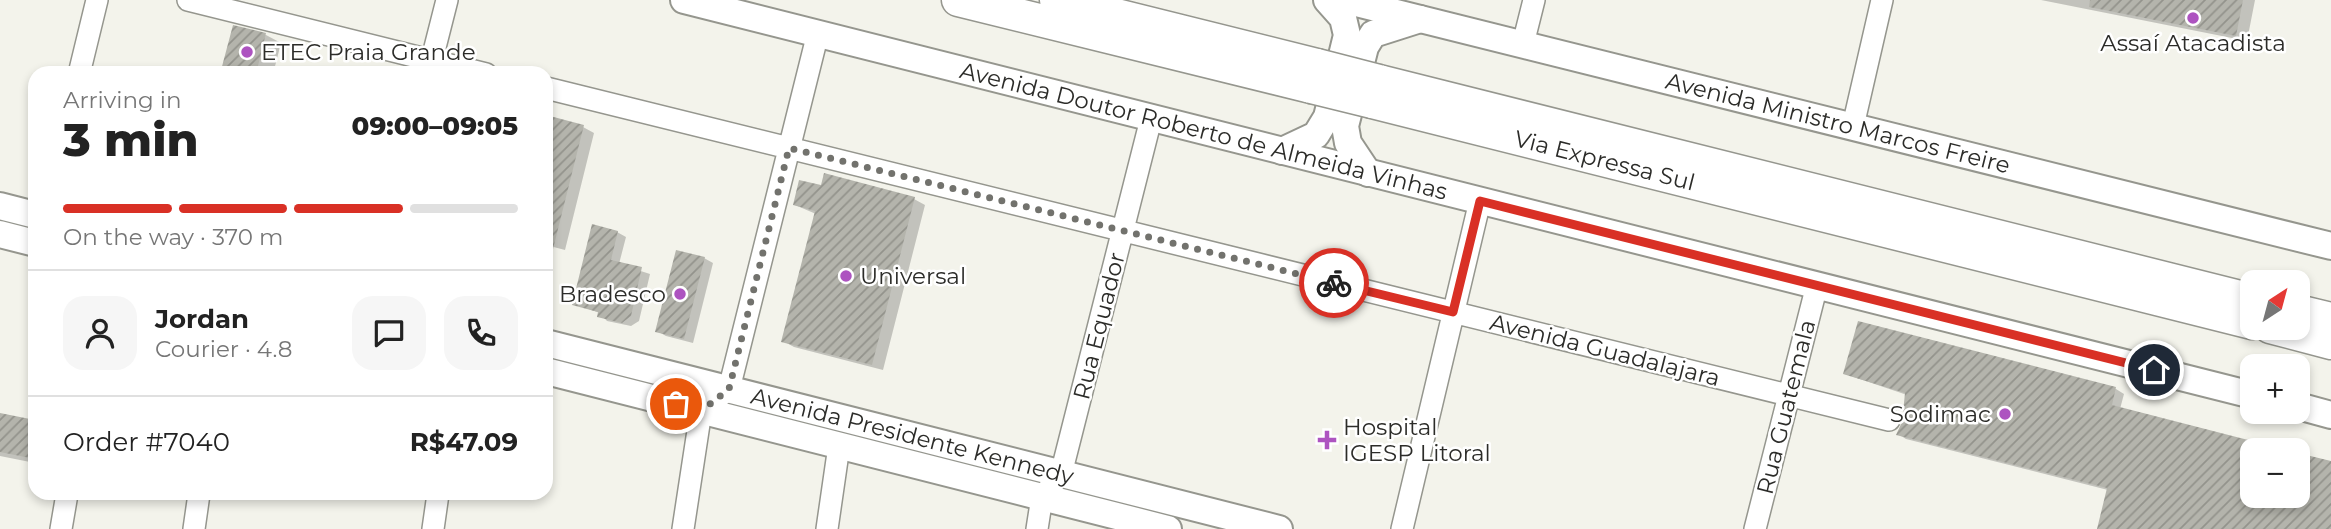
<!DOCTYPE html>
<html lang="en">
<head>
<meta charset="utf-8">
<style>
	:root { --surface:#fff; --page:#f6f6f6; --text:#222; --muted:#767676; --line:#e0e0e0; --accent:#d93025 }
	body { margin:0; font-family:Montserrat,sans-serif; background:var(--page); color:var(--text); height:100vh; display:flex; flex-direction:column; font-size:26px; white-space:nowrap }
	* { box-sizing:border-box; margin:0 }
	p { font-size:23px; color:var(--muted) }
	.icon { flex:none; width:38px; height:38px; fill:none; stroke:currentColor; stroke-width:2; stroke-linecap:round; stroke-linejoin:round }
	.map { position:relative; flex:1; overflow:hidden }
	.details { position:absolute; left:28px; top:66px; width:525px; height:434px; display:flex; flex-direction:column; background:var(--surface); border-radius:21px; box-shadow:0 4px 10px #0003 }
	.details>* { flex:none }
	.needle { width:46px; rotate:36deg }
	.fabs { position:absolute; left:2240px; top:270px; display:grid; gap:14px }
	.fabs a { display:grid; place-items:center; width:70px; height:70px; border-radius:14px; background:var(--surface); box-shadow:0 4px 10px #0003; font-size:35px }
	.pin { position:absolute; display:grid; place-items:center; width:60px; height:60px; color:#fff; margin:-30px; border:4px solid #fff; border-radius:50%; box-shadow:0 2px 7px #0007 }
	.courier { position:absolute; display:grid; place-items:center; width:70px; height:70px; margin:-35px; border:5px solid #d93025; border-radius:50%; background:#fff; color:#222; box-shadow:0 2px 9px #0007 }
	.headline em { font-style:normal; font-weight:800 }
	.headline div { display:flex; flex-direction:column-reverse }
	.headline { display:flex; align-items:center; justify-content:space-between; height:119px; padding:0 35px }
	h1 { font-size:46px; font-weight:800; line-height:52px }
	.bar { display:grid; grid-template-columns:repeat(4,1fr); gap:10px 7px; align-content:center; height:84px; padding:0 35px }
	.bar i { height:9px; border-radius:5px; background:var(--line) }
	.bar .selected { background:var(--accent) }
	.bar p { grid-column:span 4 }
	.line { display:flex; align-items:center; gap:18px; padding:0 35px; border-top:2px solid var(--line) }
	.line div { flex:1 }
	.round { display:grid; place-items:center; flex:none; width:74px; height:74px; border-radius:21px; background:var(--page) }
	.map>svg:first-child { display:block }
</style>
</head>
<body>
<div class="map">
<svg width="2331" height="529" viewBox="0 0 2331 529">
	<defs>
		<pattern id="building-hatch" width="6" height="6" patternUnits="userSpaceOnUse" patternTransform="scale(1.75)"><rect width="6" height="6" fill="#b4b4ac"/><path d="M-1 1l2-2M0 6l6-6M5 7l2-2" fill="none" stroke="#93938c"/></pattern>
	</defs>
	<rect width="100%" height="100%" fill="#f3f3eb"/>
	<!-- shadow -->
	<path fill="#0003" d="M2041,0H2255L2247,41Z
		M234,27L266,35L281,43L273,74H222Z
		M546,117L583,127L594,133L565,250L546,245Z
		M822,187L914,199L925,205L883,370L794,347L783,341L816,214L795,205Z
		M617,232L626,237L619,264L650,274L639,321L631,326L607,321L600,313L574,304Z
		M704,258L713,263L693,343L666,336L657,331Z
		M1860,323L2116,389L2124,394L2120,409L2279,450H2252V495H2298V455L2331,463V529H2098L2108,490L1906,439L1898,434L1904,423L1907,395L1845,374Z
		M0,414L35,421V463L0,456Z"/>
	<!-- building -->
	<path fill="url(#building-hatch)" d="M2090,0H2243L2236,36L2089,7Z
		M233,25L266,33L256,74H220Z
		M546,115L584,125L551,257L546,256Z
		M824,173L915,197L872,365L781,342L815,211L793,205L799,180L821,185Z
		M592,224L618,231L611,260L642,267L631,316L622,323L597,317L598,312L572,305Z
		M676,250L705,257L684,339L655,332Z
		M1858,321L2116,387L2112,405L2252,441V495H2298V453L2331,461V529H2097L2107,488L1896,435L1902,422L1905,393L1843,374Z
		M0,413L35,420V459L0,452Z"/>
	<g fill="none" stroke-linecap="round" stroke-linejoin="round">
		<!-- minor casing -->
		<g stroke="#95968e" stroke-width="24">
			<path id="minor" d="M188,0L486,74
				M1523,44L1534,0
				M429,71L447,0
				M79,74L97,0
				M546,88L1889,420
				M1853,126L1882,0
				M61,529L67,494
				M194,529L199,494
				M433,529L438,494
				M683,529L701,411L729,389L818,33
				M827,529L839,446
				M1037,529L1042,497L1061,474L1151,119
				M1402,529L1480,201
				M1755,529L1817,285"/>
		</g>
		<!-- major casing -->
		<g stroke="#95968e" stroke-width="30">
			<g id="major">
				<path id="s1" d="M684,0L2252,395"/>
				<path id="s2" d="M1344,0L2331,246"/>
				<path d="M1282,151L1316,135L1327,117L1347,35L1343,18L1327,0"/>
				<path d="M1368,173L1348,143L1345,126L1365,47L1373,34L1420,19"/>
				<path d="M0,206L35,215"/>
				<path d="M0,234L35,243"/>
				<path id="s3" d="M546,343L1279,529"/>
				<path d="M546,371L1168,529"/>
				<path d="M2298,406L2331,415"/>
			</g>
		</g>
		<!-- highway casing -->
		<g stroke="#95968e" stroke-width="35">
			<g id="highway">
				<path d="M958,0L1311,87"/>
				<path d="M1056,0L1317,65"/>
				<path d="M1379,81L2252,300"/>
				<path id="s4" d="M1372,102L2252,323"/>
				<path d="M2298,311L2331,319"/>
				<path d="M2270,327L2331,343"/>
			</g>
		</g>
		<!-- minor -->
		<use href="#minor" stroke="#fff" stroke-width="21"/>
		<!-- major -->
		<use href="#major" stroke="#fff" stroke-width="26"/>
		<!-- highway -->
		<use href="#highway" stroke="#fff" stroke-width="32"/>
		<!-- highway-bridge casing -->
		<g stroke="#95968e" stroke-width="35" stroke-linecap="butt">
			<path id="highway-bridge" d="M1317,65L1379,81
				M1311,87L1372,102"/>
		</g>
		<!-- highway-bridge -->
		<use href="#highway-bridge" stroke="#fff" stroke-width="32"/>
	</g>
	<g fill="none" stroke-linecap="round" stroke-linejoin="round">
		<!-- done -->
		<path stroke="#72726d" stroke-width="7" stroke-dasharray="0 12.6" d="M676,404L701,411L729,389L789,148L1334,283"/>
		<!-- route -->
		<path stroke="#d93025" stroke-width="9" d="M1334,283L1453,312L1480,201L2154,370"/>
	</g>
	<!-- markers -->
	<g fill="#ad53c0" stroke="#fff" stroke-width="2.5">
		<circle cx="2193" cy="18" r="7"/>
		<circle cx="247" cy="52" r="7"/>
		<circle cx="846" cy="276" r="7"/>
		<circle cx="680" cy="294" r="7"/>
		<circle cx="2005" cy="414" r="7"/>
		<path d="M1323.5 429.5h7v7h7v7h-7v7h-7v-7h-7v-7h7z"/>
	</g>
	<g text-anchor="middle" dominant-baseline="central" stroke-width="5" stroke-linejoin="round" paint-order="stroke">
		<!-- poi labels -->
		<g font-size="23" fill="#2c2c29" stroke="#fff" text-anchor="start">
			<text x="2193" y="43" text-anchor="middle">Assaí Atacadista</text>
			<text x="261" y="52">ETEC Praia Grande</text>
			<text x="860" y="276">Universal</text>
			<text x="666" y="294" text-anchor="end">Bradesco</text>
			<text x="1991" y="414" text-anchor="end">Sodimac</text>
			<text x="1343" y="427">Hospital<tspan x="1343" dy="26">IGESP Litoral</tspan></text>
		</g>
		<!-- street labels -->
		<g font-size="23" fill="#2c2c29" stroke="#fff">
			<text stroke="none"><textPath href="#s2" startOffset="509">Avenida Ministro Marcos Freire</textPath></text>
			<text stroke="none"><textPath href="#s1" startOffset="536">Avenida Doutor Roberto de Almeida Vinhas</textPath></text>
			<text stroke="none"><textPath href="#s4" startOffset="240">Via Expressa Sul</textPath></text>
			<text transform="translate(1099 326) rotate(-76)">Rua Equador</text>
			<text transform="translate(1605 350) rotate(14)">Avenida Guadalajara</text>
			<text transform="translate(1786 407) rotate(-76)">Rua Guatemala</text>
			<text stroke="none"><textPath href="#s3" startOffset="378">Avenida Presidente Kennedy</textPath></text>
		</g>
	</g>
</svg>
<div class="fabs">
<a><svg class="needle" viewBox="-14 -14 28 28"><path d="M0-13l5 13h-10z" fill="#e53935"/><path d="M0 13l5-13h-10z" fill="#767676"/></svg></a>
<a>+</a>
<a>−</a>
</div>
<div class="pin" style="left:676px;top:404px;background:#ea580c"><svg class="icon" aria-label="bag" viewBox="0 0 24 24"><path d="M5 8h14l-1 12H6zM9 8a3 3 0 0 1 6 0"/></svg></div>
<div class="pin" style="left:2154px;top:370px;background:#1f2937"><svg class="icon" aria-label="home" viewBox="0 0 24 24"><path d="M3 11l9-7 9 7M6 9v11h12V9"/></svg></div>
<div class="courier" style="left:1334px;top:283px"><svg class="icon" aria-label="bike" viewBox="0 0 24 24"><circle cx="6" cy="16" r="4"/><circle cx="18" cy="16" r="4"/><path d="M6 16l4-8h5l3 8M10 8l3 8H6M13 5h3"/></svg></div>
<section class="details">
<div class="headline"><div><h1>3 min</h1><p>Arriving in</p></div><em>09:00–09:05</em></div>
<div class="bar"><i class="selected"></i><i class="selected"></i><i class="selected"></i><i></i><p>On the way · 370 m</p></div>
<div class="line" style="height:126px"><a class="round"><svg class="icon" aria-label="person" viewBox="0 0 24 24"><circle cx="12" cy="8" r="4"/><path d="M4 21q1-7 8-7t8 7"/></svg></a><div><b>Jordan</b><p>Courier · 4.8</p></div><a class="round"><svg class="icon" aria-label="chat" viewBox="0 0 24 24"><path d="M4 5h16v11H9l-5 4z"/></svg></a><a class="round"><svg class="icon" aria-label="phone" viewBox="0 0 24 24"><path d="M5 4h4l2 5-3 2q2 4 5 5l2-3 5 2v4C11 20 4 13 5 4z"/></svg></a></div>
<div class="line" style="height:91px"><div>Order #7040</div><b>R$47.09</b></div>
</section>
</div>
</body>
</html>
